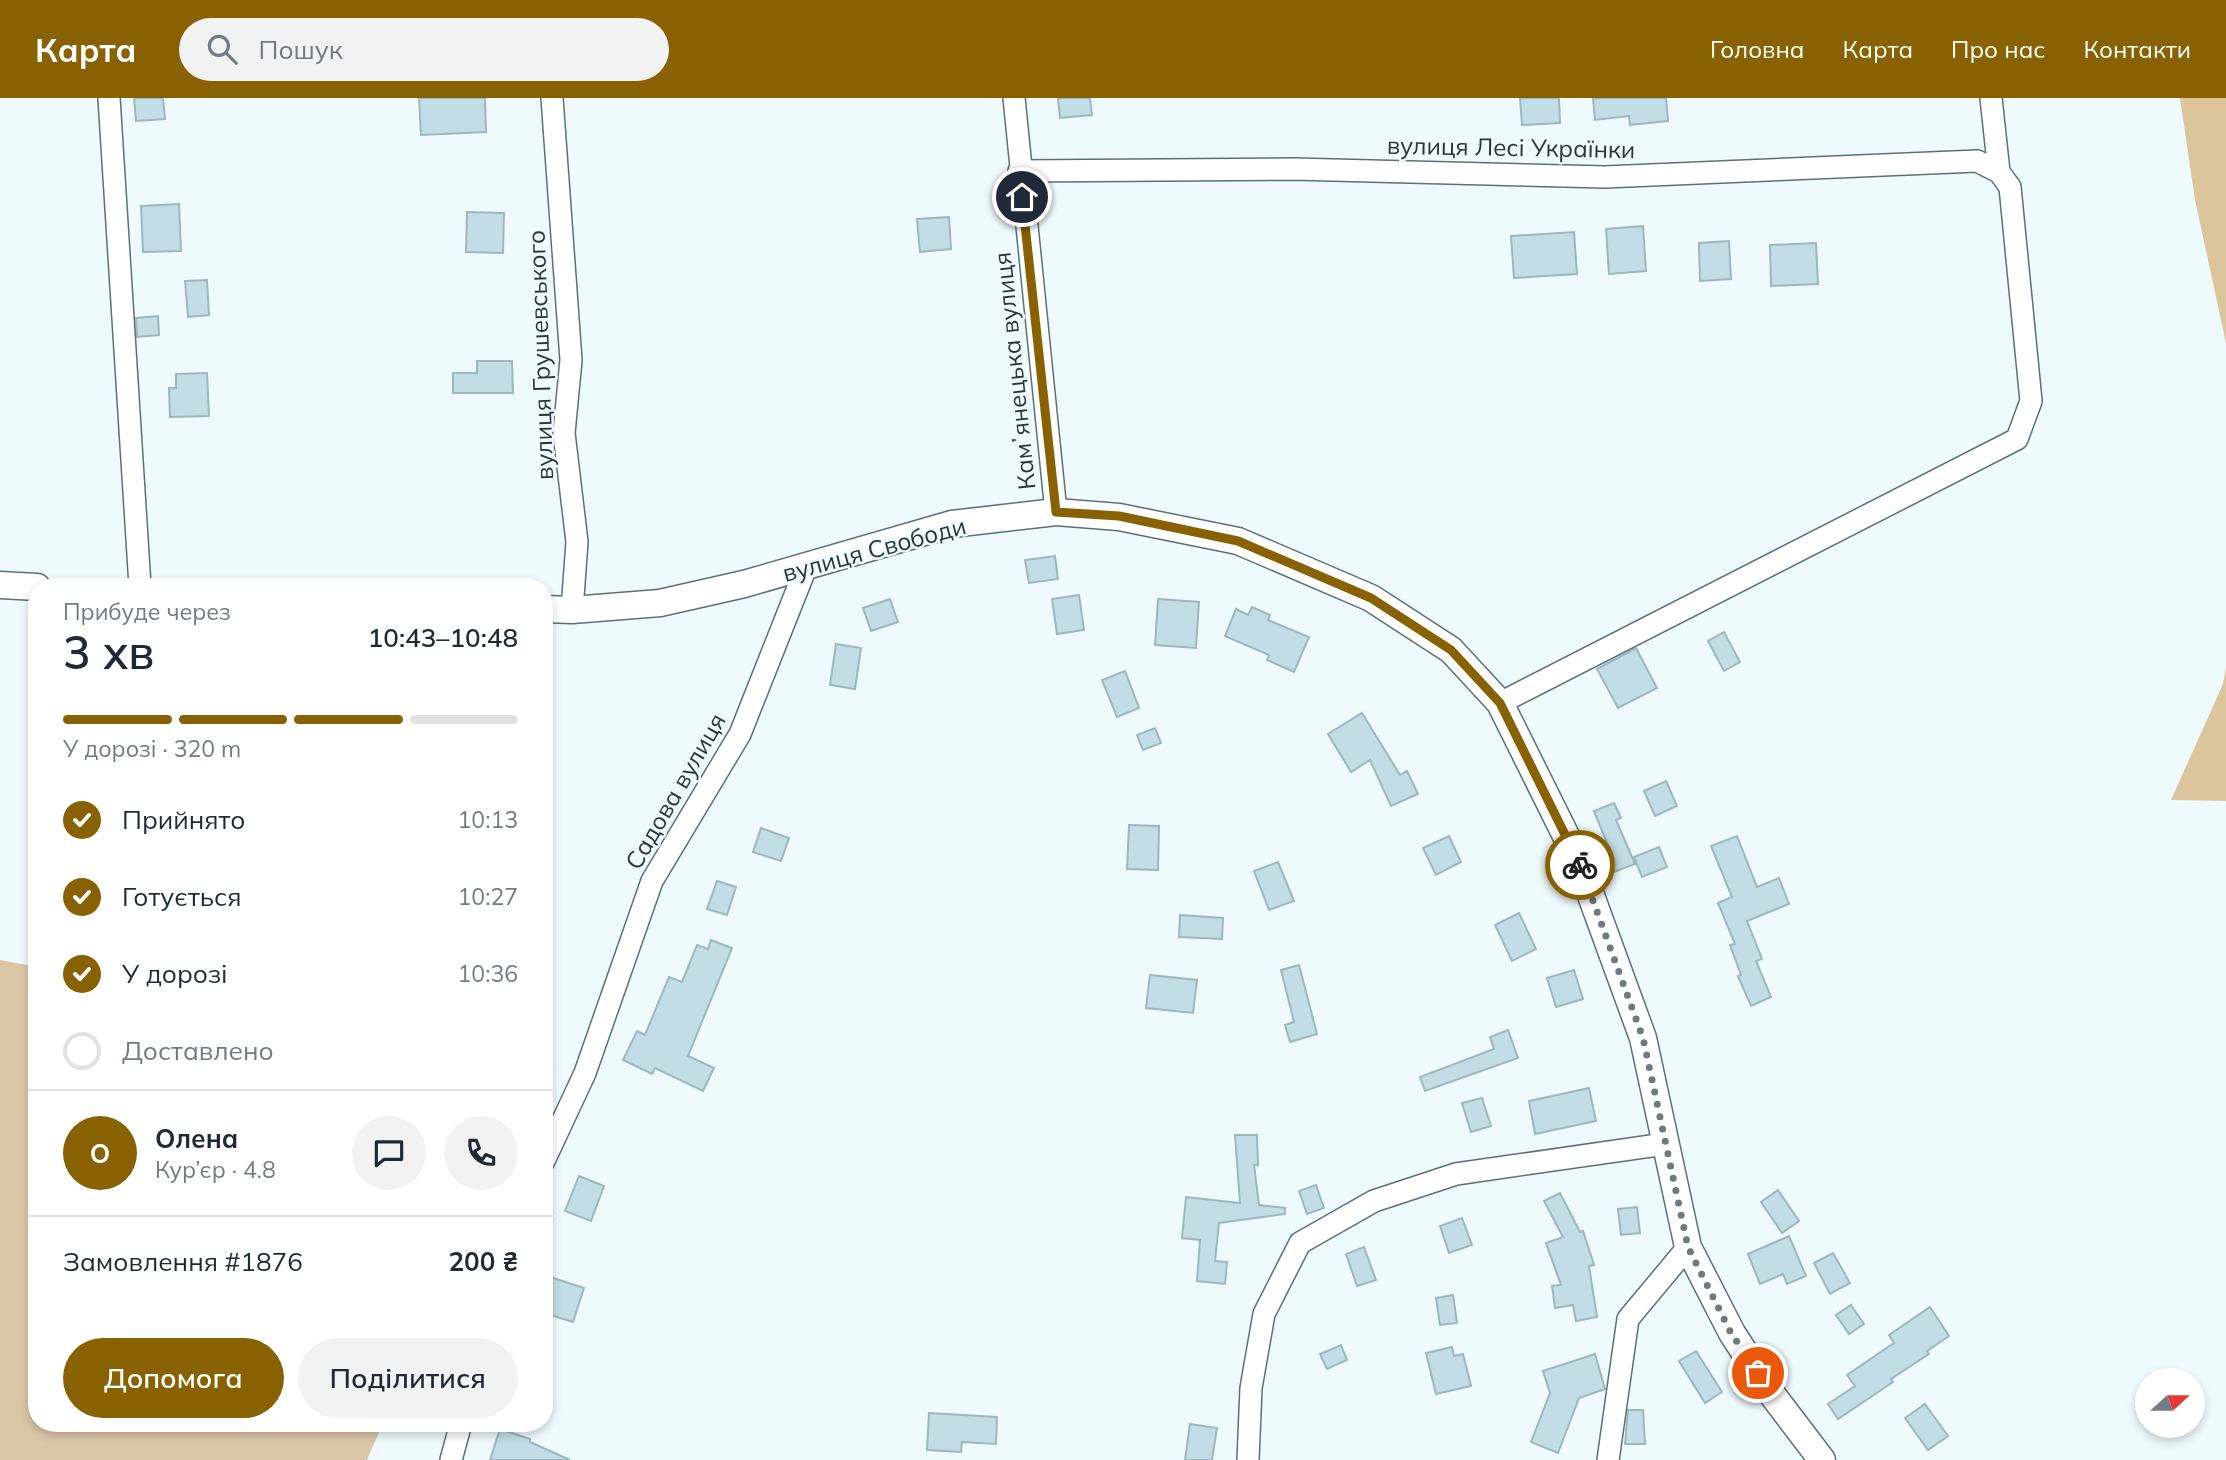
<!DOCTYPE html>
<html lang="uk">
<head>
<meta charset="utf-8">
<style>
	:root { --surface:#fff; --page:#f2f2f3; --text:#1f2937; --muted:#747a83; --line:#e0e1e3; --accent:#886100 }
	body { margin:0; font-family:Mulish,sans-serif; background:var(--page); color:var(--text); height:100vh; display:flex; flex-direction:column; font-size:26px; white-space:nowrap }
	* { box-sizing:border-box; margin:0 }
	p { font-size:23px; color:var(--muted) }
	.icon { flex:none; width:38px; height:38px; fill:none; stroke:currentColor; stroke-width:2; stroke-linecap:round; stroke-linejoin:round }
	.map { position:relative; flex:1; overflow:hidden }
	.panel { position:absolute; left:28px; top:480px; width:525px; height:854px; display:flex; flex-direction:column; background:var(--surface); border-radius:28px; box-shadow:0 4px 10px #0003 }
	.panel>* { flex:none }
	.needle { width:46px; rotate:69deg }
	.controls { position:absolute; left:2135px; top:1270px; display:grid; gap:14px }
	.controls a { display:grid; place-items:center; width:70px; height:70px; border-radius:50%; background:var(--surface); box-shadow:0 4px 10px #0003; font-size:35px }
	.pin { position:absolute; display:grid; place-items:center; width:60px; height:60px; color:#fff; margin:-30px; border:4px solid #fff; border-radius:50%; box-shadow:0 2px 7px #0007 }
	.courier { position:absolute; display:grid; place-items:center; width:70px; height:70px; margin:-35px; border:5px solid #886100; border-radius:50%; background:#fff; color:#222; box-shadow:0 2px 9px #0007 }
	.overview em { font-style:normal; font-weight:600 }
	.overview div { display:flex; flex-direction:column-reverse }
	.overview { display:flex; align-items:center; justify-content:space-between; height:119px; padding:0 35px }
	h1 { font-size:46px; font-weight:600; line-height:52px }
	.bar { display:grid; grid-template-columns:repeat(4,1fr); gap:10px 7px; align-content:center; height:84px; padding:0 35px }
	.bar i { height:9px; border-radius:5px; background:var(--line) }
	.bar .on { background:var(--accent) }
	.bar p { grid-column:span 4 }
	.line { display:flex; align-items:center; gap:18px; padding:0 35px; border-top:2px solid var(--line) }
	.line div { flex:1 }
	.round { display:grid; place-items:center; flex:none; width:74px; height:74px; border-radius:37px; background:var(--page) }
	ol { padding:0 35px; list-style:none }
	li { display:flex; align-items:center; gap:21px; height:77px }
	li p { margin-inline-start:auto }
	li .icon { padding:7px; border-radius:50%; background:var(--accent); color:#fff; stroke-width:4 }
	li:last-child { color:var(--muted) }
	li i { width:38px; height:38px; border:4px solid var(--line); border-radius:50% }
	.cta { display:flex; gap:14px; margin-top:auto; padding:14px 35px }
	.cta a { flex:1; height:80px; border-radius:42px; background:var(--accent); color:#fff; font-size:28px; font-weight:600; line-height:80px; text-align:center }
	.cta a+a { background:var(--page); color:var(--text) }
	header { display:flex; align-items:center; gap:42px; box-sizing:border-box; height:98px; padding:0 35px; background:var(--accent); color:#fff }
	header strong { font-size:33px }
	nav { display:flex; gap:38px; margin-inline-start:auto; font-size:24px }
	.search { width:490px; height:63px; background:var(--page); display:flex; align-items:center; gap:18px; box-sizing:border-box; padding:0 24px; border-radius:38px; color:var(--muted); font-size:26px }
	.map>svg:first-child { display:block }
</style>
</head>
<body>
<header>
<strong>Карта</strong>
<div class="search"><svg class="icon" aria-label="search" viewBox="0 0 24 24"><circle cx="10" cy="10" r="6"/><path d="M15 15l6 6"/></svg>Пошук</div>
<nav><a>Головна</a><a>Карта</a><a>Про нас</a><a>Контакти</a></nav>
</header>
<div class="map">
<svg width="2226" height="1362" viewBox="0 0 2226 1362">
	<rect width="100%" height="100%" fill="#effafe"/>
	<!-- green -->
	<path fill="#dbc7a6" d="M0,862L37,869V1325H383L367,1362H0Z"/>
	<!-- forest -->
	<path fill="#ddc59b" d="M2180,0H2226V245L2195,102Z
		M2226,569V703L2171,702L2223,586Z"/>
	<!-- building -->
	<path fill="#c3dde6" stroke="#9db7bf" stroke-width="2" d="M134,0H163L165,21L136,23Z
		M419,0H485L486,34L421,37Z
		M1058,0H1090L1092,17L1060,20Z
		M1520,0H1559L1560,25L1522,27Z
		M1593,0H1666L1668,23L1630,27L1629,18L1595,22Z
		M179,106L181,153L143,154L141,108Z
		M467,114L504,115L503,155L466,154Z
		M949,119L951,151L920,154L917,121Z
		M1643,128L1646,173L1609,176L1606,131Z
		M1574,134L1577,176L1514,180L1511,138Z
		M1729,143L1731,181L1700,183L1699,145Z
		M1816,145L1818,186L1771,188L1770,147Z
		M207,182L209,217L188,219L185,183Z
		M158,218L159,237L137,239L136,220Z
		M477,263H512L513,295H453V275H477Z
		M207,275L209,318L170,319L169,290H176V276Z
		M1055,458L1058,481L1029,485L1025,462Z
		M1079,497L1084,532L1057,536L1052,501Z
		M890,501L898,524L871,533L863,510Z
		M1158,501L1199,504L1196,550L1155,547Z
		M1252,509L1270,517L1268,522L1309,539L1294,574L1267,562L1269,557L1225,538L1236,511L1248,517Z
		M1724,534L1740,564L1724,573L1708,543Z
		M836,546L861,550L855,591L830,587Z
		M1636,550L1657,590L1618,610L1597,571Z
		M1125,573L1139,610L1117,619L1102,582Z
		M1362,615L1400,677L1407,673L1418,696L1391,708L1370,662L1351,674L1328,636Z
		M1155,630L1161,645L1143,652L1137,637Z
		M1666,683L1677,708L1655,718L1644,693Z
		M1614,705L1621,720L1616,722L1635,766L1614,774L1605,752L1609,750L1594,713Z
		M1129,727L1159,728L1158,772L1127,771Z
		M761,730L789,740L781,763L753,754Z
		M1449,738L1461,764L1436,777L1423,750Z
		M1737,738L1757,789L1779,780L1789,806L1747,823L1762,861L1756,863L1771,899L1751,908L1738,878L1741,877L1730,847L1735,846L1718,805L1732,799L1711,748Z
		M1659,749L1667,769L1642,779L1634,759Z
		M1278,764L1294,803L1269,812L1254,773Z
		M717,783L736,789L727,817L707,811Z
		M1519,815L1536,851L1512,863L1495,827Z
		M1180,817L1223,820L1222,841L1179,839Z
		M711,842L732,850L688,958L714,970L703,993L655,970L652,976L623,962L637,933L645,937L669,879L682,884L697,847L708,851Z
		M1299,867L1317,936L1290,944L1285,927L1294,924L1281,872Z
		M1574,872L1583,901L1556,909L1547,880Z
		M1150,877L1197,882L1193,915L1146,910Z
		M1508,932L1518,960L1425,993L1420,979L1494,951L1490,939Z
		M1589,990L1596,1023L1535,1036L1529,1003Z
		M1482,1000L1491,1028L1471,1034L1462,1005Z
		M1235,1037H1257L1258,1067H1254L1259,1107L1285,1110V1116L1219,1125L1215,1163L1227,1164L1225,1186L1197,1183L1200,1142L1182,1140L1186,1099L1240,1105Z
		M579,1078L604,1088L591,1123L565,1113Z
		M1316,1087L1324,1110L1307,1116L1299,1093Z
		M1778,1092L1799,1123L1782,1135L1761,1104Z
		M1560,1095L1580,1134L1583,1133L1594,1167L1589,1168L1597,1219L1576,1223L1573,1207L1555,1210L1552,1188L1561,1187L1546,1145L1563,1139L1544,1103Z
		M1637,1109L1640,1135L1621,1137L1618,1111Z
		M1462,1120L1472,1147L1449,1155L1440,1128Z
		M1789,1138L1806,1178L1787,1186L1783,1176L1760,1186L1748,1156Z
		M1364,1149L1376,1182L1357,1188L1346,1156Z
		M1833,1155L1850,1185L1830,1196L1814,1165Z
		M544,1177L584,1190L573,1224L544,1215Z
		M1453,1197L1457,1225L1440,1227L1436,1200Z
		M1851,1207L1864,1226L1849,1236L1836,1217Z
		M1930,1209L1949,1238L1927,1253L1929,1256L1891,1281L1893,1284L1838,1321L1828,1306L1855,1288L1847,1277L1894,1245L1889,1237Z
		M1341,1247L1347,1262L1327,1271L1320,1256Z
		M1452,1249L1454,1258L1463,1256L1471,1288L1436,1296L1426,1255Z
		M1696,1253L1722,1294L1705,1305L1679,1263Z
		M1595,1256L1605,1291L1579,1300L1558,1355L1531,1344L1550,1295L1543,1273Z
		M1925,1306L1948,1338L1928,1352L1905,1320Z
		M1628,1312H1643L1645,1346H1625Z
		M929,1315L997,1319L996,1346L962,1344L961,1354L927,1352Z
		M1190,1326L1217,1330L1212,1362H1185Z
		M500,1331L530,1341V1344L570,1362H490Z"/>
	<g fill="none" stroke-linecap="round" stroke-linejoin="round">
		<!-- minor casing -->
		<g stroke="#597179" stroke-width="24">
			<path id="minor" d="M109,0L140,488
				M552,0L571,262L564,335L577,444L572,512
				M1014,0L1056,414
				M1991,0L1999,74
				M1019,73L1294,71L1605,79L1977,63L1999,74L2010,89L2031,303L2017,341L1500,605
				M544,1063L585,975L652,783L740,636L807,467
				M451,1362L461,1325
				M1248,1362L1251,1290L1264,1216L1300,1145L1374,1103L1456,1076L1665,1046
				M1608,1362L1628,1221L1688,1149"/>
		</g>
		<!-- tertiary casing -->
		<g stroke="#597179" stroke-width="29">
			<path id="tertiary" d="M0,487L37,489
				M544,511L572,512L660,505L744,486L952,426L1056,414L1119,419L1238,443L1371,500L1451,552L1500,605L1578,762L1643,940L1688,1149L1732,1235L1771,1295L1822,1362"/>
		</g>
		<!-- minor -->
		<use href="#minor" stroke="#fff" stroke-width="21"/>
		<!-- tertiary -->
		<use href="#tertiary" stroke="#fff" stroke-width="26"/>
	</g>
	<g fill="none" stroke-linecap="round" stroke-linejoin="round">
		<!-- done -->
		<path stroke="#6f7a7d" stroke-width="7" stroke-dasharray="0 12.6" d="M1580,767L1643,940L1688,1149L1731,1235L1758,1275"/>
		<!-- route -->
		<path stroke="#886100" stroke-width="9" d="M1022,99L1056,414L1119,418L1238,443L1371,500L1451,552L1500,605L1580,767"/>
	</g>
	<g text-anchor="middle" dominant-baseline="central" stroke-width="5" stroke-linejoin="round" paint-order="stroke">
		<!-- street labels -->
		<g font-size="24" fill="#2a3538" stroke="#effafe">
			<text transform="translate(1511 49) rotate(1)">вулиця Лесі Українки</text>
			<text transform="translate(540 257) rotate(-92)">вулиця Грушевського</text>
			<text transform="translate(1014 273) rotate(-96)">Камʼянецька вулиця</text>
			<text transform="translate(874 451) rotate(-15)">вулиця Свободи</text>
			<text transform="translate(675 693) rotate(-60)">Садова вулиця</text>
		</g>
	</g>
</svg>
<div class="controls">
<a><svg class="needle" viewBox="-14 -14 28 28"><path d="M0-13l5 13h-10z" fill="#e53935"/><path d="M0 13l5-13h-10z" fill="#747a83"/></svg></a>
</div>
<div class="pin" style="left:1758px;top:1275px;background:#ea580c"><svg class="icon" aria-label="bag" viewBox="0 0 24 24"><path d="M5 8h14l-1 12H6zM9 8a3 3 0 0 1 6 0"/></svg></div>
<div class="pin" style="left:1022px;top:99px;background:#1f2937"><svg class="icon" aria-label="home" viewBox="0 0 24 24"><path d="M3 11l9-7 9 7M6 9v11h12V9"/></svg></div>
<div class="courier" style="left:1580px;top:767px"><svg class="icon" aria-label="bike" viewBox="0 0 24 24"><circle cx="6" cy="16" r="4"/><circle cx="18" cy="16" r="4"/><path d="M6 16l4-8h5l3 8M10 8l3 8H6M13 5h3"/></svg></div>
<section class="panel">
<div class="overview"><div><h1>3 хв</h1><p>Прибуде через</p></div><em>10:43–10:48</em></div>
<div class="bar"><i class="on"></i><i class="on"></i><i class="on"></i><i></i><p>У дорозі · 320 m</p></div>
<ol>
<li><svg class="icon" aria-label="check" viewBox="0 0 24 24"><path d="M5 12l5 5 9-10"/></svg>Прийнято<p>10:13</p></li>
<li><svg class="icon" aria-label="check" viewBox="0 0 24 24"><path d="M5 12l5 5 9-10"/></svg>Готується<p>10:27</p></li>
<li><svg class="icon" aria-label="check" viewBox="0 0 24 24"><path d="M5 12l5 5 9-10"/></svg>У дорозі<p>10:36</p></li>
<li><i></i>Доставлено</li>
</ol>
<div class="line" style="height:126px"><b class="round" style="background:var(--accent);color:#fff">О</b><div><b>Олена</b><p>Кур’єр · 4.8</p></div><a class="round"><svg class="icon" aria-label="chat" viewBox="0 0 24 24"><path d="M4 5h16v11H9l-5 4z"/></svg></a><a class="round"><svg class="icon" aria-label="phone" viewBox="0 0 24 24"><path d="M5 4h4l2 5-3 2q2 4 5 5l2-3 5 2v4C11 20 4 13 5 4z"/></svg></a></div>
<div class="line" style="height:91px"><div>Замовлення #1876</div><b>200 ₴</b></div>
<div class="cta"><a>Допомога</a><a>Поділитися</a></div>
</section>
</div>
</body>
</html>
